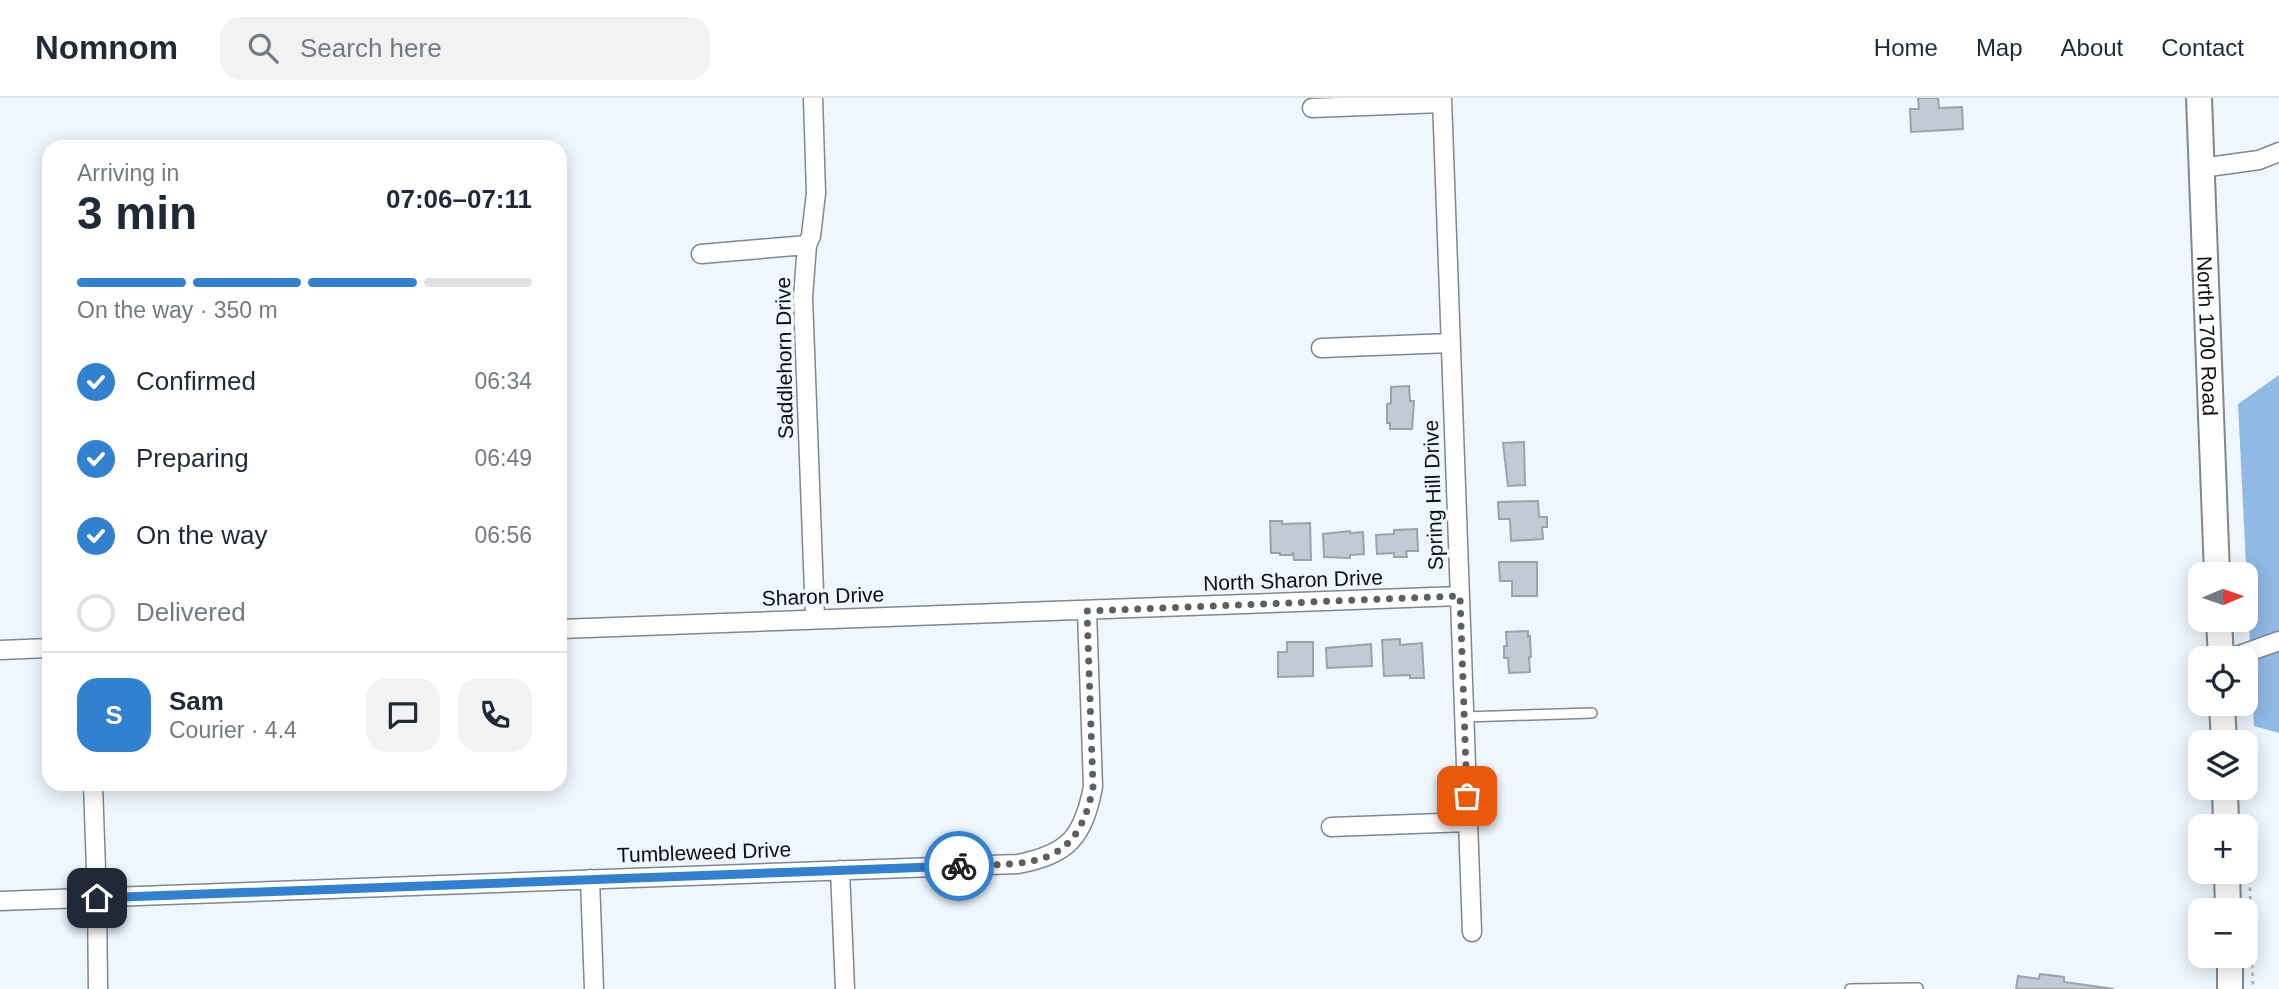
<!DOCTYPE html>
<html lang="en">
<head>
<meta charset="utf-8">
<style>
	:root { --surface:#fff; --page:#f2f2f3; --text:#1f2937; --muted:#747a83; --line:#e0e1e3; --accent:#3281d1 }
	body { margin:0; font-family:Arial,sans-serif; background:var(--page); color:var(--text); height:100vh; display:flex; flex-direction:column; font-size:26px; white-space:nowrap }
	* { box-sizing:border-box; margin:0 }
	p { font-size:23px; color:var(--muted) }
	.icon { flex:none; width:38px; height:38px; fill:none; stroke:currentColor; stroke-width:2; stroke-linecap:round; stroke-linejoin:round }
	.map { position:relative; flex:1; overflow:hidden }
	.details { position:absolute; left:42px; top:42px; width:525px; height:651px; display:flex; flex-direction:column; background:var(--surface); border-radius:21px; box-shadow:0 4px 18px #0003 }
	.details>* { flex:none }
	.needle { width:46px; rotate:88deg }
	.controls { position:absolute; left:2188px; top:464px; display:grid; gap:14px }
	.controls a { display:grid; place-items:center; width:70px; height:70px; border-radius:14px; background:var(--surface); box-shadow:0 4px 18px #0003; font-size:35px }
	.pin { position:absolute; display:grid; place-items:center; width:60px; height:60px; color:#fff; margin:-30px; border-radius:14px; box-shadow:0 4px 10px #0006 }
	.courier { position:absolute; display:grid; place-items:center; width:70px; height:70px; margin:-35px; border:5px solid #3281d1; border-radius:50%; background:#fff; color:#222; box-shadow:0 2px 9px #0007 }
	.summary em { font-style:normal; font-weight:600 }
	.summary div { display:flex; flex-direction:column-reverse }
	.summary { display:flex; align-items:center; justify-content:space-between; height:119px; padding:0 35px }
	h1 { font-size:46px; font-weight:600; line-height:52px }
	.bar { display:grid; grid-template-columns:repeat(4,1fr); gap:10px 7px; align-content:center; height:84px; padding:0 35px }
	.bar i { height:9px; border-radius:5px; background:var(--line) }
	.bar .current { background:var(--accent) }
	.bar p { grid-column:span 4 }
	.line { display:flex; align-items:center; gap:18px; padding:0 35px; border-top:2px solid var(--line) }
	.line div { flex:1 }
	.round { display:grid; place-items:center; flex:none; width:74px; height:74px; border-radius:21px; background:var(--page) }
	ol { padding:0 35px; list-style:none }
	li { display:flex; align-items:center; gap:21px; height:77px }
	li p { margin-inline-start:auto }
	li .icon { padding:7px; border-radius:50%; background:var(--accent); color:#fff; stroke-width:4 }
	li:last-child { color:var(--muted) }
	li i { width:38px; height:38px; border:4px solid var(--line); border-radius:50% }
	header { display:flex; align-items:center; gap:42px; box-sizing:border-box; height:98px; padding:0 35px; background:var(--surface); border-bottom:2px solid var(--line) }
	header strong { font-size:33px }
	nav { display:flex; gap:38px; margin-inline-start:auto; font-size:24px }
	.search { width:490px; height:63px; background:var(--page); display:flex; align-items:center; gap:18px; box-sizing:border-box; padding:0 24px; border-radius:21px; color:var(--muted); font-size:26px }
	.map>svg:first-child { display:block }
</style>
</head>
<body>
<header>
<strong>Nomnom</strong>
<div class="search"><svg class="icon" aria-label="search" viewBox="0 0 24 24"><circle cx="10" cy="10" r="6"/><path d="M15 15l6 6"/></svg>Search here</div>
<nav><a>Home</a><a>Map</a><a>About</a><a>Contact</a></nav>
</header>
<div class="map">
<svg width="2279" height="891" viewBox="0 0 2279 891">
	<rect width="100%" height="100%" fill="#eef6fe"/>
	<!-- forest -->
	<path fill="#91b9e5" d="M2279,277V635L2254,628L2238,306Z"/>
	<!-- building -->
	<path fill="#c2cbd5" stroke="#9aa2ac" stroke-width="2" d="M1918,0H1938L1939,10L1962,9L1963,31L1911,34L1910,11H1919Z
		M1409,288L1410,303H1414L1412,331H1390V325H1387V306L1391,305V289Z
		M1524,344L1525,387L1508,388L1503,345Z
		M1538,403L1539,419H1547V429H1542L1543,441L1511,443L1510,421H1499L1498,404Z
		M1270,423H1282V426L1310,425L1311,462H1294L1293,455L1291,457H1280V455H1271Z
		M1417,431L1418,453H1406L1407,459H1394V455L1377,456L1376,437L1394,436V432Z
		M1350,433V435L1363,434L1364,456L1350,457V460L1324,459L1323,436Z
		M1499,464H1537V498H1512V483H1500Z
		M1528,533V539L1530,538L1531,559H1529L1530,574L1509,575L1508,560H1504V548H1507L1506,534Z
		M1400,541V547L1422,545L1424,580H1410V577L1384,578L1382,542Z
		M1287,544H1313V578L1278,579V554H1287Z
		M1371,546L1372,568L1327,570L1326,550Z
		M2040,876L2064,879V884L2114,891H2016L2018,878L2039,881Z"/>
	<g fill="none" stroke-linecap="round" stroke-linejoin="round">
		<!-- lane casing -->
		<g stroke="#7f8790" stroke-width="12">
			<path id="lane" d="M1464,619L1592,615
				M1850,891L1918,890"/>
		</g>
		<!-- street casing -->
		<g stroke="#7f8790" stroke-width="21">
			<path id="street" d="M813,0L816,95L811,138L807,147L803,199L815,521
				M1442,0L1472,834
				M1312,10L1442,5
				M2201,70L2259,62L2279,54
				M701,156L807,147
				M1321,250L1451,245
				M560,531L1460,498
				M0,552L49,550
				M2231,560L2279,543
				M93,686L97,800L98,891
				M1331,729L1468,724
				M840,772L845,891
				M590,781L594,891
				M0,803L1018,766C1069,756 1083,739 1093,689L1087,513"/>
		</g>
		<!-- secondary casing -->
		<g stroke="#7f8790" stroke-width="28">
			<g id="secondary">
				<path id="s1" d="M2199,0L2217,476"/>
				<path d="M2219,522L2221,560"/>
				<path d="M2222,606L2224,644"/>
				<path d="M2225,690L2226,728"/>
				<path d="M2227,774L2228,812"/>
				<path d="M2230,858V891"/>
			</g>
		</g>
		<!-- path -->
		<path stroke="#a7aeb4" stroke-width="2.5" stroke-dasharray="3.5 5" stroke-linecap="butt" d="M2245,659L2246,688
			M2248,730L2253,891"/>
		<!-- lane -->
		<use href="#lane" stroke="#fff" stroke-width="9"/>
		<!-- street -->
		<use href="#street" stroke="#fff" stroke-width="18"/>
		<!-- secondary -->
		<use href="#secondary" stroke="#fff" stroke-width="24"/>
	</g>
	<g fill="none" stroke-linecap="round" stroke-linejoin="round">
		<!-- done -->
		<path stroke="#5b6065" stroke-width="7" stroke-dasharray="0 12.6" d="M959,768C1030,765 1077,773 1093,689L1087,513L1460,498L1467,698"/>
		<!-- route -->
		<path stroke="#3281d1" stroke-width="9" d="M97,800L959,768"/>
	</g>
	<g text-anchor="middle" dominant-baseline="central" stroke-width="7" stroke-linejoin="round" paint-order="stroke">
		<!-- street labels -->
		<g font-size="21" fill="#0c0f12" stroke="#eef6fe">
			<text stroke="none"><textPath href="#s1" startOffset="238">North 1700 Road</textPath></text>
			<text transform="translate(784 260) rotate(-91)">Saddlehorn Drive</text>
			<text transform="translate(1433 397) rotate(-92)">Spring Hill Drive</text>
			<text transform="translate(1293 482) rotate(-2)">North Sharon Drive</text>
			<text transform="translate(823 498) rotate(-2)">Sharon Drive</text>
			<text transform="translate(704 754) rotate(-2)">Tumbleweed Drive</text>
		</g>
	</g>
</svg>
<div class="controls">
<a><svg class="needle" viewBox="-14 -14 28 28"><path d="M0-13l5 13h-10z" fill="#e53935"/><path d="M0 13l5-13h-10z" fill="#747a83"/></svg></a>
<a><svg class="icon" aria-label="locate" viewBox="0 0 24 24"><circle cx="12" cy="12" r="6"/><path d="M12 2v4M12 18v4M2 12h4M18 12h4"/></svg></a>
<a><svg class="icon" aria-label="layers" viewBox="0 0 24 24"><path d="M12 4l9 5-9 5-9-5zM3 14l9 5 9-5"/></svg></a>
<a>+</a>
<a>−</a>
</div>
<div class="pin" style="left:1467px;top:698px;background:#ea580c"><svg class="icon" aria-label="bag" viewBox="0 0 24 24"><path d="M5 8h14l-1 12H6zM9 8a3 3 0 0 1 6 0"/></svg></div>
<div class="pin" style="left:97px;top:800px;background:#1f2937"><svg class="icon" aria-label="home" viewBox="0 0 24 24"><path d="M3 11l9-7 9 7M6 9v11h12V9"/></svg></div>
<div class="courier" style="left:959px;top:768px"><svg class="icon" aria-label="bike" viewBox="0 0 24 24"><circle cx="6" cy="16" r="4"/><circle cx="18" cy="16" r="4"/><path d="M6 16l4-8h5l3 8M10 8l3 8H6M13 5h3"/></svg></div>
<section class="details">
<div class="summary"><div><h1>3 min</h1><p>Arriving in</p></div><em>07:06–07:11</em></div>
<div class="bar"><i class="current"></i><i class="current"></i><i class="current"></i><i></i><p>On the way · 350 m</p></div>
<ol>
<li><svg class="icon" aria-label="check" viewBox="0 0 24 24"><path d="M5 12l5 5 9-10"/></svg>Confirmed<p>06:34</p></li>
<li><svg class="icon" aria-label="check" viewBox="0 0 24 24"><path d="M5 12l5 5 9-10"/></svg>Preparing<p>06:49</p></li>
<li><svg class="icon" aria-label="check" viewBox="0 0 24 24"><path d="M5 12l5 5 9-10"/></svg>On the way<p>06:56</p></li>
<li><i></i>Delivered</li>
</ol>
<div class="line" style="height:126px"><b class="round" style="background:var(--accent);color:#fff">S</b><div><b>Sam</b><p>Courier · 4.4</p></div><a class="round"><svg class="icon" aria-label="chat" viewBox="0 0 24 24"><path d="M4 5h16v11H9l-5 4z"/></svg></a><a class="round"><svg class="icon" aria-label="phone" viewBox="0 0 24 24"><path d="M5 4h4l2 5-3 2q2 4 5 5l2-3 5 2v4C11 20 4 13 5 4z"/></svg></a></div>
</section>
</div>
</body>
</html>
